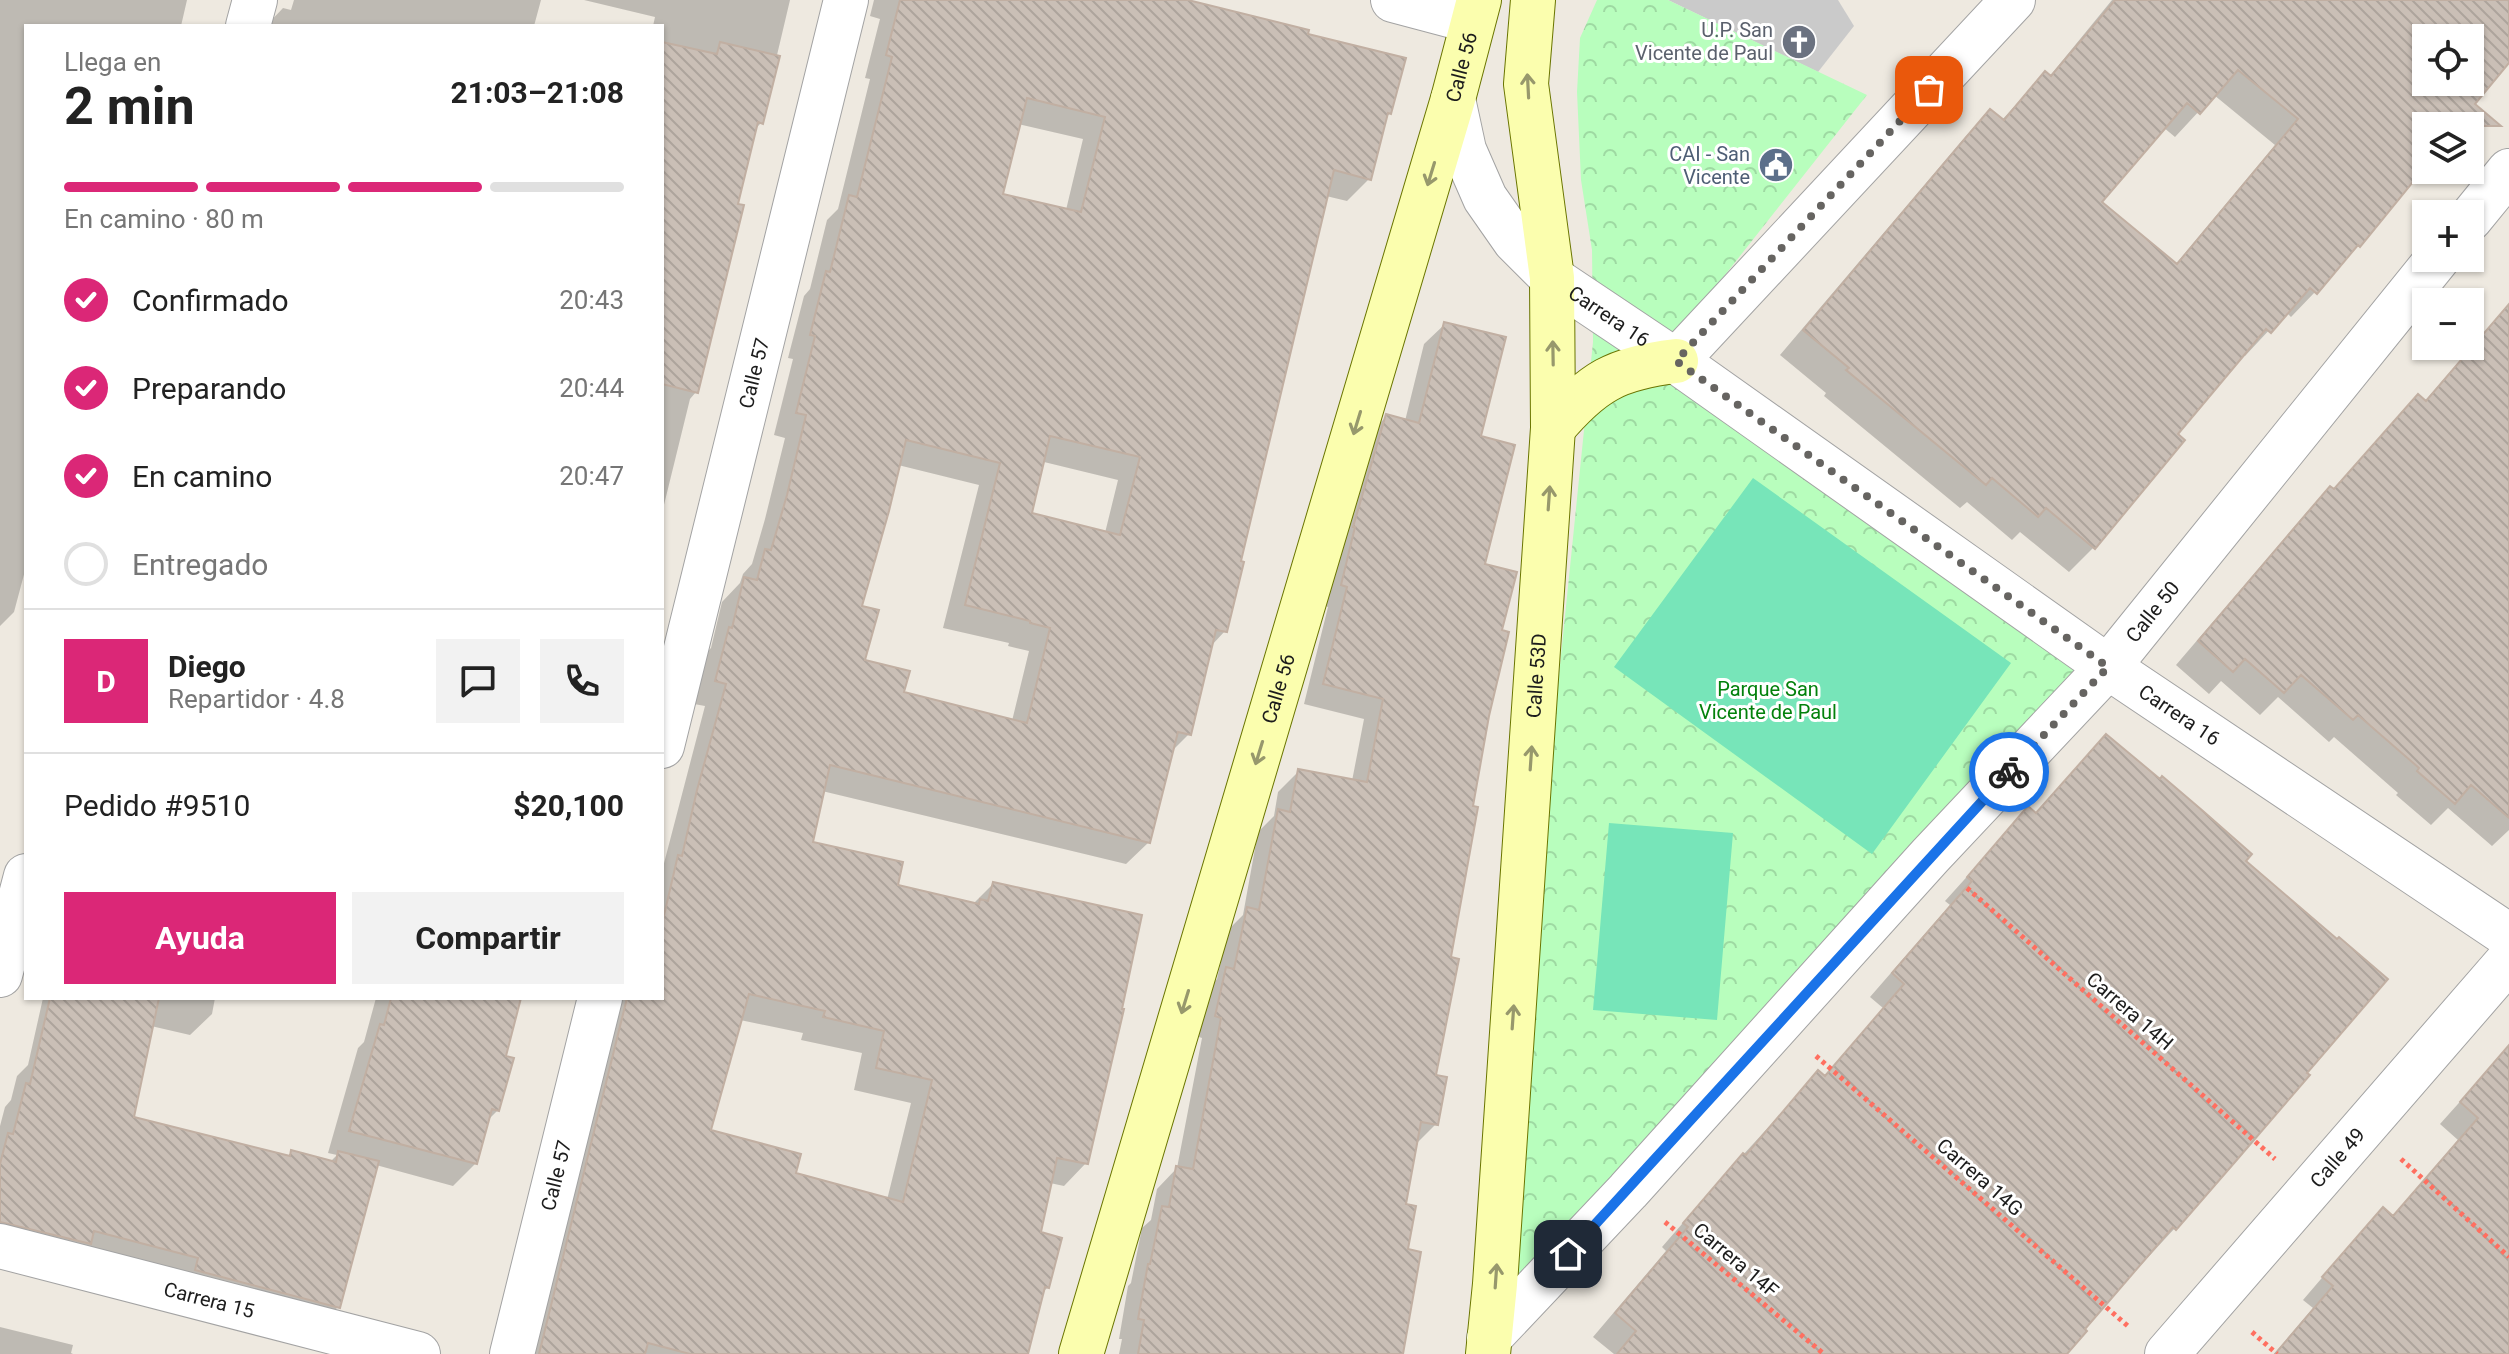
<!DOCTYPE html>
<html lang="es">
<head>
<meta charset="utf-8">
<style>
	:root { --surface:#fff; --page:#f2f2f2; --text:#222; --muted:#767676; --line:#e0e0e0; --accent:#db2777 }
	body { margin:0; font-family:Roboto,sans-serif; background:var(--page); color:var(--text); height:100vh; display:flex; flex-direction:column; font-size:30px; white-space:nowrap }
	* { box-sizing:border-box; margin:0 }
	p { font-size:26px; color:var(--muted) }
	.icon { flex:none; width:44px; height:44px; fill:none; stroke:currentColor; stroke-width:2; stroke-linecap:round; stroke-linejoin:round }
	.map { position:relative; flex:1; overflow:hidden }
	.drawer { position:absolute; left:24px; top:24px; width:640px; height:976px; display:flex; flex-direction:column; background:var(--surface); border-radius:0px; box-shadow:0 2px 6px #0004 }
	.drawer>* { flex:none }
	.fabs { position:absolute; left:2412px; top:24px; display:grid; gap:16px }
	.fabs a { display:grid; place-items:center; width:72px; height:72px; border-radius:0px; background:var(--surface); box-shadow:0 2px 6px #0004; font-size:40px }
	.pin { position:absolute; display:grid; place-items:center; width:68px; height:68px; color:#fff; margin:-34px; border-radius:16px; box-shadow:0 4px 12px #0006 }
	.courier { position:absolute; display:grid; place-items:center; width:80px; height:80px; margin:-40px; border:6px solid #1a73e8; border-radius:50%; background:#fff; color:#222; box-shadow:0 2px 10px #0007 }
	.headline em { font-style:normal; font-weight:700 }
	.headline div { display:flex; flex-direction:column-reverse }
	.headline { display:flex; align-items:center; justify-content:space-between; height:136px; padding:0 40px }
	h1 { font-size:52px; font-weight:700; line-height:60px }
	.bar { display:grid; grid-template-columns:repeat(4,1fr); gap:12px 8px; align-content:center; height:96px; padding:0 40px }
	.bar i { height:10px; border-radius:6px; background:var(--line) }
	.bar .selected { background:var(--accent) }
	.bar p { grid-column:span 4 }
	.line { display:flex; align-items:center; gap:20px; padding:0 40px; border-top:2px solid var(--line) }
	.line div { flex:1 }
	.round { display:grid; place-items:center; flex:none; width:84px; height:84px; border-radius:0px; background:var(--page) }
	ol { padding:0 40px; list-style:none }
	li { display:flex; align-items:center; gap:24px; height:88px }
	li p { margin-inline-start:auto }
	li .icon { padding:8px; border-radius:50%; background:var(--accent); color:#fff; stroke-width:4 }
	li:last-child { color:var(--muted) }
	li i { width:44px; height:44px; border:4px solid var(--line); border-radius:50% }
	.button { display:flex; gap:16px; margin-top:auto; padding:16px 40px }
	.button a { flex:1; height:92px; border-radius:0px; background:var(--accent); color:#fff; font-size:32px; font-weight:700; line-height:92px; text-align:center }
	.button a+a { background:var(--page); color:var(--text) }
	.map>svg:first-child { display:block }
</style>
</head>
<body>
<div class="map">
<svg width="2509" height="1354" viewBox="0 0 2509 1354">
	<defs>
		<pattern id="park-crowns" width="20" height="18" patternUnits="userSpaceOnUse" patternTransform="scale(2)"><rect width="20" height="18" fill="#b8febd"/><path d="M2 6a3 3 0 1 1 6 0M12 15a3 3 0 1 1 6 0" fill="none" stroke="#9ed9a2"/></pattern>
		<pattern id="building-back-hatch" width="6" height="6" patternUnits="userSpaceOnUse" patternTransform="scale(2)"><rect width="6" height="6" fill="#cabfb6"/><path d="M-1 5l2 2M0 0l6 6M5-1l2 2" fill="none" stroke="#ada49c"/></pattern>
	</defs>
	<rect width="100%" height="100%" fill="#eee9e0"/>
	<!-- religious -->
	<path fill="#cacaca" d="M1668,0H1838L1854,26L1818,72Z"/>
	<!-- park -->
	<path fill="url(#park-crowns)" d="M1597,0H1668L1867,95L1654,365L2084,664L1492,1331L1593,342L1592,250L1581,180L1577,92L1580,38Z"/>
	<!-- pitch -->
	<path fill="#77e5b9" d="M1753,478L2011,663L1872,854L1614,667Z
		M1609,823L1733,833L1717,1020L1593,1010Z"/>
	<!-- shadow -->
	<path fill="#0003" fill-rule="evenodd" d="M0,0H187L181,26H26V567L14,612L0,626Z
		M294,0H541L534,26H266L283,8L291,10Z
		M584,0H790L761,123L754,130L696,392L690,399L662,513V26H653L655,17Z
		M874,0H1179L1306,35L1390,113L1385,118L1370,178L1347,201L1326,196L1239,563L1225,631L1211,646L1189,734L1171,752L1149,842L1126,864L822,791L811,843L895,887L973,904L993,884L1086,1163L1064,1186L1050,1183L1038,1234L1048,1287L1042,1293L1026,1354H523L613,998H662V871L705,706L694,704L707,652L711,648L722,602L740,583L743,574L752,564L765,519L785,438L774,435L793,359L788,358L804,296L810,289L827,220L838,209L870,79L865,78L880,19L870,16ZM1018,124L1083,139L1066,210L1001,195ZM1044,462L1118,480L1105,533L1029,514ZM898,465L979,485L943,628L1009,643L1008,646L1029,651L1012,721L902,694L863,662L859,607ZM740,1020L803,1033L801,1040L862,1053L854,1090L911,1103L887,1200L793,1175L709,1132Z
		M2112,0H2509V60L2472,104L2461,126H2426V164L2358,246L2315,292L2291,317L2286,312L2245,356L2243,354L2175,434L2094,547L2069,572L2020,532L2012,540L1967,502L1960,508L1824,396L1826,393L1780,355L1966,136L1990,111L2001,121L2045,73L2049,77ZM2426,38H2470V82H2426ZM2214,95L2275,145L2175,265L2099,202L2163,127L2175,137Z
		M2509,304V830L2492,846L2448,808L2431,825L2396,795L2398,793L2334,737L2329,742L2278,697L2260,715L2221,681L2209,694L2176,665L2307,512L2330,489L2333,491L2424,402Z
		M1445,324L1478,438L1483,566L1500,632L1449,959L1434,1076L1436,1124L1415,1145L1404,1206L1406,1251L1400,1354H1119L1122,1339H1119L1128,1286L1131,1283L1142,1228L1151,1220L1157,1189L1177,1168L1202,1038L1196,1036L1206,990L1217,979L1228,930L1243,915L1258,832L1274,816L1278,792L1299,771L1352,781L1364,719L1304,704L1328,607L1322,605L1366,437L1386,417L1405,421L1424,344Z
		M2028,809L2035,815L2244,861L2175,1228L2082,1329L2065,1354H1614L1593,1337L1666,1251L1662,1247L1721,1179L1818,1073L1824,1077L1883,1008L1870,997L1950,905L1945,901Z
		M43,998H215L212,1014L190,1035L151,1026L132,1119L287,1157L292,1152L330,1162L337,1155L328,1153L358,1048L364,1042L376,998H518L504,1057L498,1110L487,1121L476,1163L453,1186L376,1165L338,1307L317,1328L0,1246V1126L5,1107L11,1100L17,1076L28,1065Z
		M2509,1047V1354H2274L2313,1308L2303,1300L2362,1231L2383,1210L2392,1217L2458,1140L2440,1124Z
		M0,1327L73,1345L71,1353L73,1354H0Z"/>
	<!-- building -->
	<path fill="url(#building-back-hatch)" stroke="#c1afa2" stroke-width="2" fill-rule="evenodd" d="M900,0H1188L1309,30L1308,34L1406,58L1391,114L1388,113L1371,180L1334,170L1241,561L1244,562L1227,632L1216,630L1191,735L1178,732L1150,843L830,765L813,842L903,862L898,885L979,904L980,899L988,901L993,882L1142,915L1122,1009H1124L1088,1164L1057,1158L1041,1232L1062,1238L1049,1288L1045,1287L1028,1354H690L648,1343L645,1354H539L627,998H662V924L678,855L682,856L697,790L726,684L715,681L729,627L732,628L744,577L757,580L765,549L771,550L787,495L806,415L796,413L815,336L810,335L826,271L830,272L849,195L857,197L892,57L886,55ZM1027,98L1105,117L1081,212L1003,194ZM1050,436L1140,457L1120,535L1032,513ZM906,440L1000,463L965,605L1030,621V623L1050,628L1027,723L904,692L910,671L865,660L879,610L862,606L889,511ZM749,994L825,1011L823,1017L884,1031L876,1068L932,1080L903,1202L796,1173L801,1154L711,1130Z
		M2115,0H2509V63L2475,104L2501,126H2426V166L2360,247L2358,245L2317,294L2310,288L2271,333L2266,329L2178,434L2185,440L2095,549L2046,508L2038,517L1992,478L1986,485L1846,370L1849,368L1803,330L1990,109L2004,120L2045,71L2051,76ZM2426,38H2470V82H2426ZM2238,70L2298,119L2177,264L2102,202L2187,103L2200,114Z
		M662,42L717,54L720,42L780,56L763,124L758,122L738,204L744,205L698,393L662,384Z
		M2509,304V818L2471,785L2455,804L2417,771L2419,768L2358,715L2353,720L2301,675L2284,693L2245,659L2233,672L2198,641L2330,486L2334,489L2418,394L2426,401Z
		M1444,322L1506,337L1481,436L1515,445L1485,564L1517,572L1502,630L1509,632L1489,716L1473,806L1478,807L1451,957L1459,959L1436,1075L1447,1077L1438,1125L1421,1122L1406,1204L1416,1206L1408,1249L1421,1252L1403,1354H1138L1144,1320L1138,1319L1148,1264H1150L1162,1206L1169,1207L1176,1166L1193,1169L1221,1018L1215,1016L1226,967L1234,969L1247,907L1259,910L1278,809L1290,812L1298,769L1367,782L1383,699L1323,684L1347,587L1341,585L1355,527H1353L1386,414L1419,423Z
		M2106,734L2160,779L2162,776L2203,811L2252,854L2246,861L2337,939L2339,937L2388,979L2307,1073L2310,1075L2235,1162L2176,1230L2173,1227L2085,1329L2087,1331L2067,1354H1617L1636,1331L1615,1313L1688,1227L1683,1223L1743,1153L1746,1155L1818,1070L1825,1076L1904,984L1892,973L1972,881L1967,877L2028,806L2036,813Z
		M50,998H159L134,1117L290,1156L291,1150L336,1162L338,1151L379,1161L340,1308L195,1270L198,1258L94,1231L91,1244L0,1222V1164L8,1133L13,1134L26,1083L30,1084Z
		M391,998H521L506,1056L514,1058L499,1111L492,1109L477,1164L349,1131L380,1024L384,1025Z
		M2509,1045V1354H2275L2333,1286L2322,1277L2383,1207L2393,1216L2478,1118L2460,1102Z"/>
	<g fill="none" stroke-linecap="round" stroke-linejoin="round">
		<!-- street casing -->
		<g stroke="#a3a3a3" stroke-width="46">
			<g id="street">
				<path d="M1393,0L1472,21"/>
				<path d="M248,26L255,0"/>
				<path id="s1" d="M1453,99L1464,150L1485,198L1515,241L1552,278L1676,361L2108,667L2509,936"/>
				<path d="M2470,219L2509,171"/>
				<path d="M1676,361L2013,0"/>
				<path id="s2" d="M662,746L846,0"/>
				<path d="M0,975L26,876"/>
				<path id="s3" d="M0,1246L418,1354"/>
				<path id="s4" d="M1489,1338L1628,1191L1930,856L2108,667L2438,258"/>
				<path id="s5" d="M512,1354L600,998"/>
				<path id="s6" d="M2167,1354L2509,960"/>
			</g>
		</g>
		<!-- secondary casing -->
		<g stroke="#6a7500" stroke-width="46">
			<g id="secondary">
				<path d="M1553,428C1592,382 1616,368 1676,361"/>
				<path id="s7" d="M1081,1354L1453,99L1479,0"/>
				<path id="s8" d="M1488,1354L1495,1284L1553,428L1552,278L1526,84L1533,0"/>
			</g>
		</g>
		<!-- path -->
		<path stroke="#ff6f60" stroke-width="5" stroke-dasharray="4 4" stroke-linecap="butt" d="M1967,888L2275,1159
			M1816,1056L2129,1327
			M2401,1159L2509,1257
			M1665,1222L1824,1354
			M2252,1332L2277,1354"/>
		<!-- street -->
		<use href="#street" stroke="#fff" stroke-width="44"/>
		<!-- secondary -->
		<use href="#secondary" stroke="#fbfeae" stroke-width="44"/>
	</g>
	<!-- one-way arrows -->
	<defs><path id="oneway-shaft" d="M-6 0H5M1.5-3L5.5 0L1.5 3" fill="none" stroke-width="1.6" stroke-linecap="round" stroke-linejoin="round" transform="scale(2)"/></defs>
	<g stroke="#97986c">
		<use href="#oneway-shaft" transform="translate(1528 86) rotate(-93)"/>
		<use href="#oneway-shaft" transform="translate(1431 174) rotate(107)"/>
		<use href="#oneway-shaft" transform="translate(1553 353) rotate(-91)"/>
		<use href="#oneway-shaft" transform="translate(1357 423) rotate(107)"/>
		<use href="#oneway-shaft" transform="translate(1549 498) rotate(-86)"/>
		<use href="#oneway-shaft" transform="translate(1259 753) rotate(107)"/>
		<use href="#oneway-shaft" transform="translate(1531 758) rotate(-86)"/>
		<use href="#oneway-shaft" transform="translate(1185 1002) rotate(107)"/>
		<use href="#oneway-shaft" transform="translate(1513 1017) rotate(-86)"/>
		<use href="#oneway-shaft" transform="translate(1496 1276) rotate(-86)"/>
	</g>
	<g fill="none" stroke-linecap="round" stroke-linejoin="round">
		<!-- done -->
		<path stroke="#666461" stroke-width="8" stroke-dasharray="0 14.4" d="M1929,90L1676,361L2108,667L2009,772"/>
		<!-- route -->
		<path stroke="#1a73e8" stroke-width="10" d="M1568,1254L2009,772"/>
	</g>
	<!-- icons -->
	<defs>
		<g id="church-disc" transform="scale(1.8)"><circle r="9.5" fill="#6b7280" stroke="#fff"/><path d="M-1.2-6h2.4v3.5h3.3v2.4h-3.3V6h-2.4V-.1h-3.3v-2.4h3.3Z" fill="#fff"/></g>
		<g id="civic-disc" transform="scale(1.8)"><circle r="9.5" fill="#5c6f8a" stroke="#fff"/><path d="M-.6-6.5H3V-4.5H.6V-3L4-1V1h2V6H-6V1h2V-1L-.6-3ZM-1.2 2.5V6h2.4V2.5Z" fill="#fff"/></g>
	</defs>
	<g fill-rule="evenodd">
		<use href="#church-disc" x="1799" y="42"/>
		<use href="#civic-disc" x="1776" y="165"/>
	</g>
	<g text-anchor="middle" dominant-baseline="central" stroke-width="6" stroke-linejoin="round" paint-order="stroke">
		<!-- worship labels -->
		<g font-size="20" fill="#5b616d" stroke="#fff" text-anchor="end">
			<text x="1773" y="30">U.P. San<tspan x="1773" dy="23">Vicente de Paul</tspan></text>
		</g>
		<!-- street labels -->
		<g font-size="20" fill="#1c1c1c" stroke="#fff">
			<text stroke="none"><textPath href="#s7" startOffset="1342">Calle 56</textPath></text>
			<text stroke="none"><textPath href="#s1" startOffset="278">Carrera 16</textPath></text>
			<text stroke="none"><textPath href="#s2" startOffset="384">Calle 57</textPath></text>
			<text stroke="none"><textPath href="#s4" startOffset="984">Calle 50</textPath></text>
			<text stroke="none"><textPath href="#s8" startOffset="680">Calle 53D</textPath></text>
			<text stroke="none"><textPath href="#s7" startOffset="694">Calle 56</textPath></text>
			<text stroke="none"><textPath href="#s1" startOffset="974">Carrera 16</textPath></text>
			<text transform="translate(2130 1011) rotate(41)">Carrera 14H</text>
			<text stroke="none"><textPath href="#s6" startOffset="260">Calle 49</textPath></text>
			<text stroke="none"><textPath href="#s5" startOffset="184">Calle 57</textPath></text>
			<text transform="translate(1980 1177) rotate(41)">Carrera 14G</text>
			<text transform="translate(1736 1260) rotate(40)">Carrera 14F</text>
			<text stroke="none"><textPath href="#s3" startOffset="216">Carrera 15</textPath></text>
		</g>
		<!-- service labels -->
		<g font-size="20" fill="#4e5e75" stroke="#fff" text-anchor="end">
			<text x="1750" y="154">CAI - San<tspan x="1750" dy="23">Vicente</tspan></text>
		</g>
		<!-- park labels -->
		<g font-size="20" fill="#03810c" stroke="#fff">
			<text x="1768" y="689">Parque San<tspan x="1768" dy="23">Vicente de Paul</tspan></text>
		</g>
	</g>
</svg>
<div class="fabs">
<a><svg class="icon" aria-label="locate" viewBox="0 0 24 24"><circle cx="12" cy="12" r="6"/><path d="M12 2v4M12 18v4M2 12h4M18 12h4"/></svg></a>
<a><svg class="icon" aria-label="layers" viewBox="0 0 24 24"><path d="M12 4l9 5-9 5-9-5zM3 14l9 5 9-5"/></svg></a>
<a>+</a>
<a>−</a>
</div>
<div class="pin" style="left:1929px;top:90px;background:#ea580c"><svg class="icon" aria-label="bag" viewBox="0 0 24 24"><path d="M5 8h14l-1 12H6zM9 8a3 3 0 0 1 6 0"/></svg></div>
<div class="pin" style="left:1568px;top:1254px;background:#1f2937"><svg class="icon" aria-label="home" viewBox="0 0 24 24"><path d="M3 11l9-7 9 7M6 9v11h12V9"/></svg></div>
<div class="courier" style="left:2009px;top:772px"><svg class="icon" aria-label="bike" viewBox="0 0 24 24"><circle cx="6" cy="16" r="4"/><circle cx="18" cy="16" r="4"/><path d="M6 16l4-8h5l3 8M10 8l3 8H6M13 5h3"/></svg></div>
<section class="drawer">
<div class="headline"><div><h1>2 min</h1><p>Llega en</p></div><em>21:03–21:08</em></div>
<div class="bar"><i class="selected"></i><i class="selected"></i><i class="selected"></i><i></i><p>En camino · 80 m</p></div>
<ol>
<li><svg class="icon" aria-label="check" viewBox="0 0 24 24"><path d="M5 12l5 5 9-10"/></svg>Confirmado<p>20:43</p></li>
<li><svg class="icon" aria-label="check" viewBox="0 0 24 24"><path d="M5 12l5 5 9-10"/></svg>Preparando<p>20:44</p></li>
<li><svg class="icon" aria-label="check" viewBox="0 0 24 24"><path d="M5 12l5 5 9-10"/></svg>En camino<p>20:47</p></li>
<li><i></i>Entregado</li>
</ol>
<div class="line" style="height:144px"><b class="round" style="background:var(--accent);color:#fff">D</b><div><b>Diego</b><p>Repartidor · 4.8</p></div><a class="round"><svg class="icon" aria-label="chat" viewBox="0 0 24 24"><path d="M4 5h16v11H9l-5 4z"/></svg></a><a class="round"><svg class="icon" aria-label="phone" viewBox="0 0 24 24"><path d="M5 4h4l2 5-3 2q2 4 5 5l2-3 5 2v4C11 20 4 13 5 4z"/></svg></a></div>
<div class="line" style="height:104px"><div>Pedido #9510</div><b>$20,100</b></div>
<div class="button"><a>Ayuda</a><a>Compartir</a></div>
</section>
</div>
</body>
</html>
